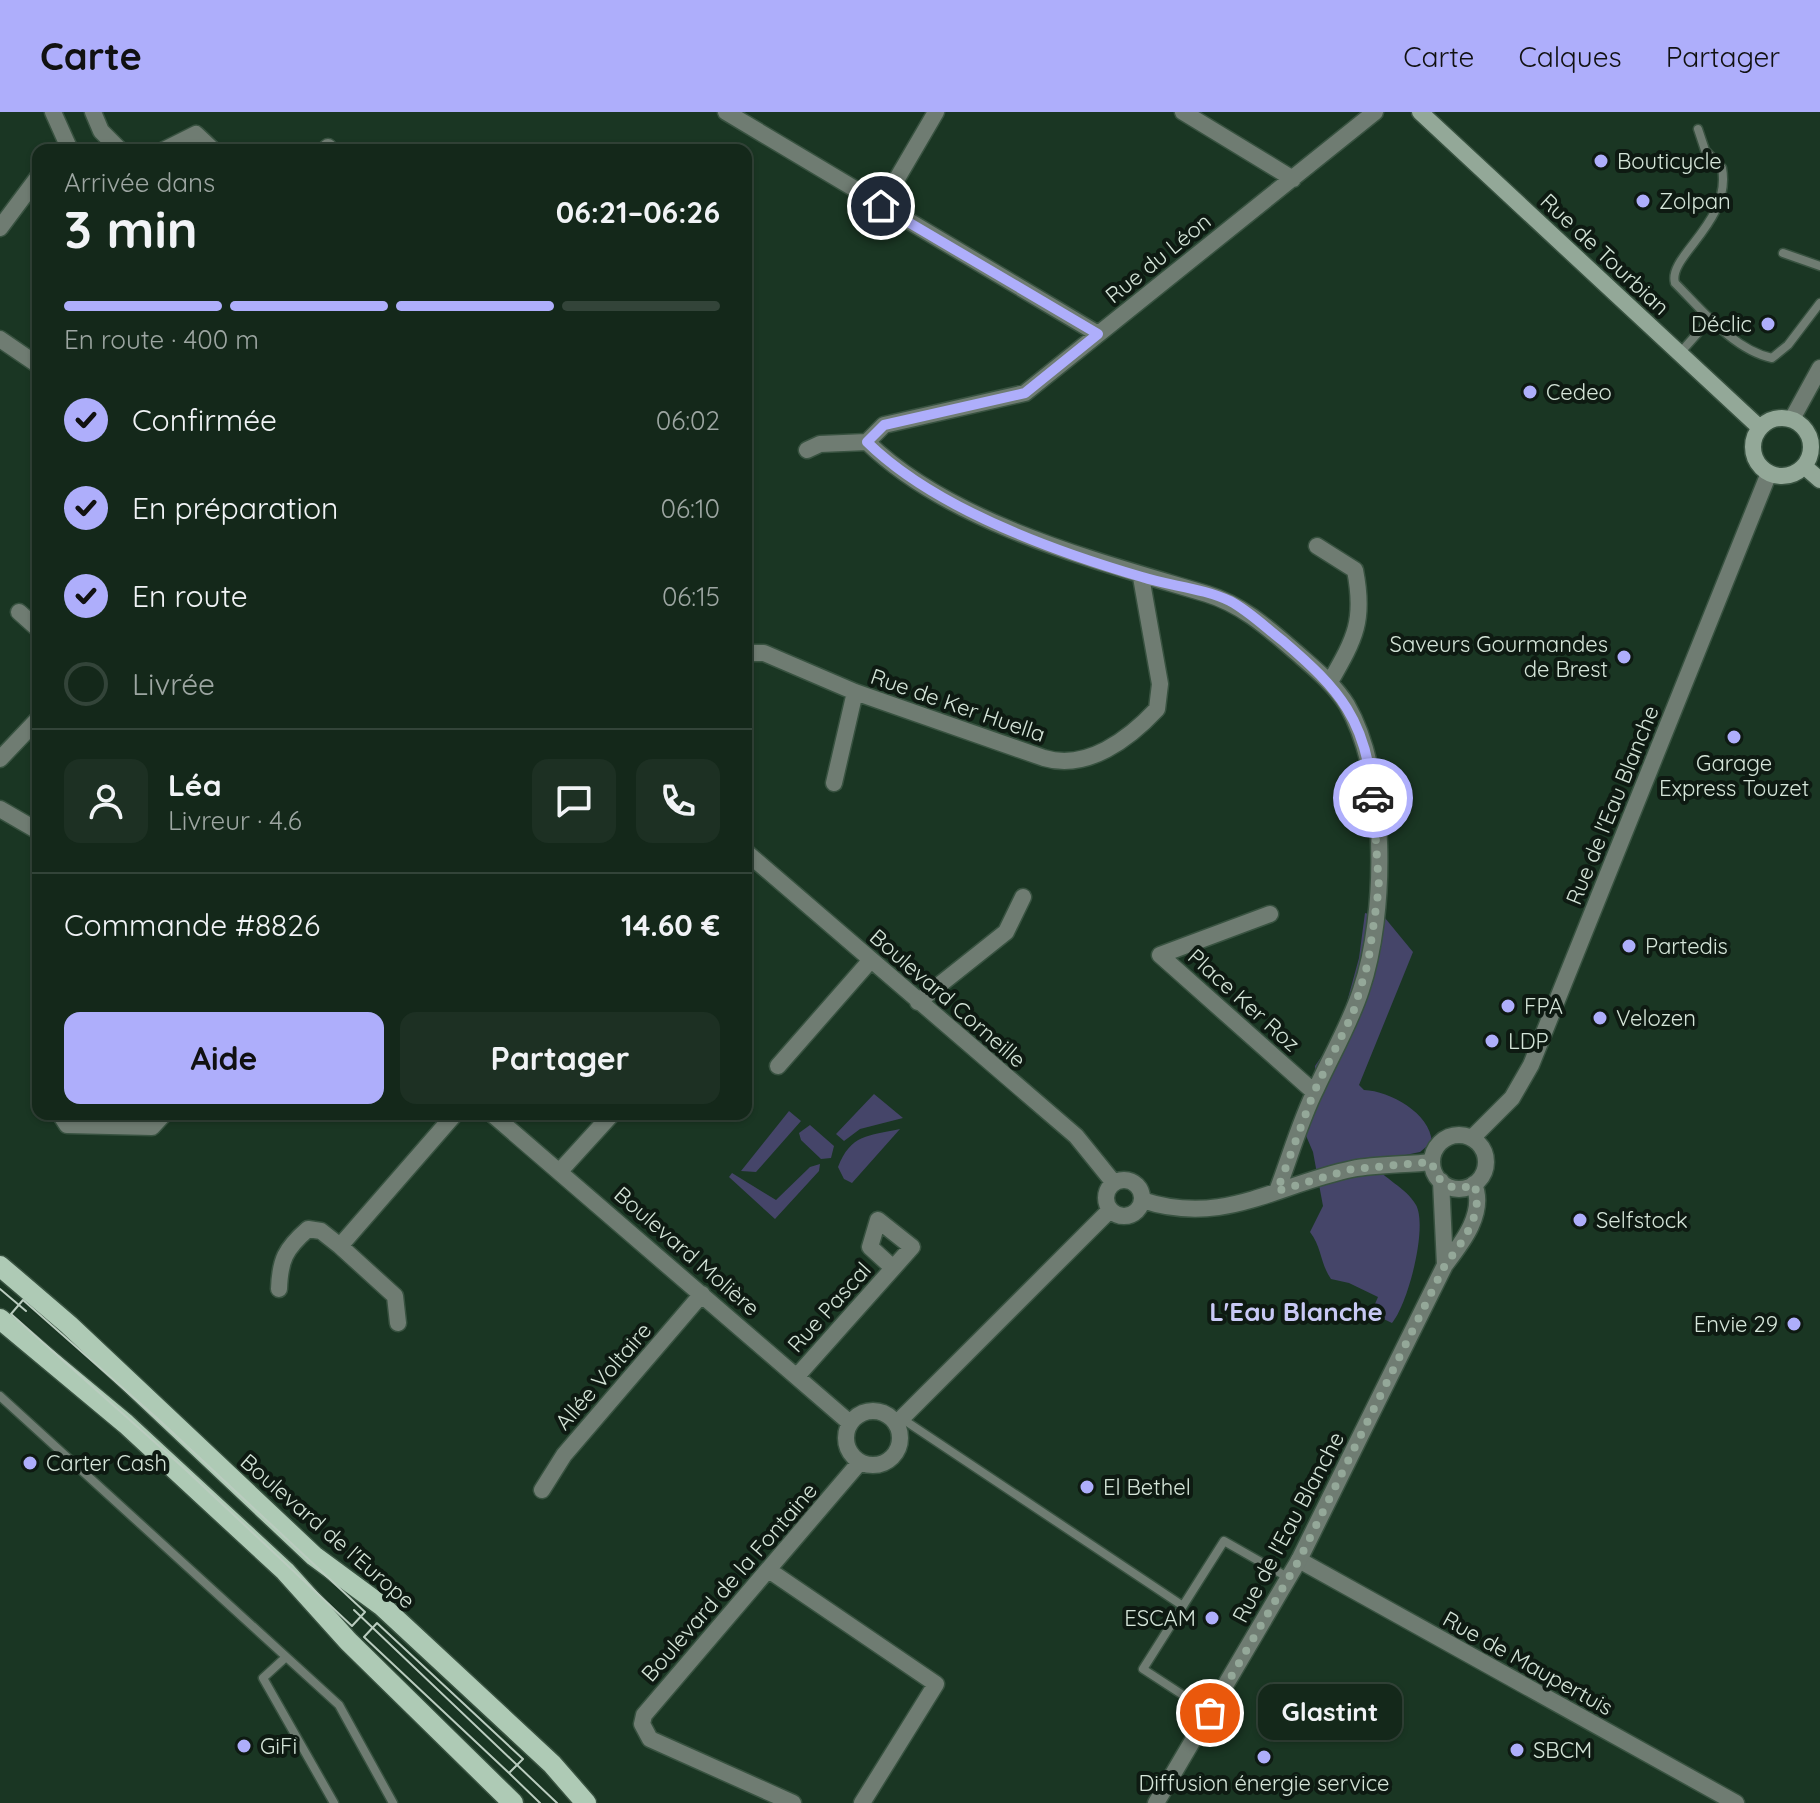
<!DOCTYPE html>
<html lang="fr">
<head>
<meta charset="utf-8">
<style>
	:root { --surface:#14281a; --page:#1d3023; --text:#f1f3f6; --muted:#9da6a2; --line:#334439; --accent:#aeaefb }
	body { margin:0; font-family:Quicksand,sans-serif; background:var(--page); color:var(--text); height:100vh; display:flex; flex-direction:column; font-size:30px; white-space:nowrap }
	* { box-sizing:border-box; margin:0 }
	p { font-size:26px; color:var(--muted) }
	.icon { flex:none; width:44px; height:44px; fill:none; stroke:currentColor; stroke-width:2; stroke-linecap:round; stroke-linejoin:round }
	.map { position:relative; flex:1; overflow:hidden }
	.panel { position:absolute; left:32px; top:32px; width:720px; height:976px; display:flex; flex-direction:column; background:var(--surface); border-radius:16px; box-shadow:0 2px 6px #0004,0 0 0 2px var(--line) }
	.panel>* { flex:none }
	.pin { position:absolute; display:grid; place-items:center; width:68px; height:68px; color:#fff; margin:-34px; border:4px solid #fff; border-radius:50%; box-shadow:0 2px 8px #0007 }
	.courier { position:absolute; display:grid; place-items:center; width:80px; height:80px; margin:-40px; border:6px solid #aeaefb; border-radius:50%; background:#fff; color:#222; box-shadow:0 2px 10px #0007 }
	.bubble { position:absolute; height:56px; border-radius:16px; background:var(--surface); box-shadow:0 2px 6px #0004,0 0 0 2px var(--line); font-size:26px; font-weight:800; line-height:56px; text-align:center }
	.headline em { font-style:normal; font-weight:800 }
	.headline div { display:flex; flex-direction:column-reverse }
	.headline { display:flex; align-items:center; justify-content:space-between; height:136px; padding:0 32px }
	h1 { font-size:52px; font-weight:800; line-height:60px }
	.bar { display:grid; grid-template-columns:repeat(4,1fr); gap:12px 8px; align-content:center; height:96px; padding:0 32px }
	.bar i { height:10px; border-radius:6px; background:var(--line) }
	.bar .current { background:var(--accent) }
	.bar p { grid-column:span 4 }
	.line { display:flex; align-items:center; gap:20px; padding:0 32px; border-top:2px solid var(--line) }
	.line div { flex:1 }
	.round { display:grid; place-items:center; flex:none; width:84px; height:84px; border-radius:16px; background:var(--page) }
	ol { padding:0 32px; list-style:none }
	li { display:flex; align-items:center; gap:24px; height:88px }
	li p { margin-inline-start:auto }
	li .icon { padding:8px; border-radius:50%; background:var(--accent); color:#111; stroke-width:4 }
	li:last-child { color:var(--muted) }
	li i { width:44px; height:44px; border:4px solid var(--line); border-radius:50% }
	.action { display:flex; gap:16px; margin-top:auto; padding:16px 32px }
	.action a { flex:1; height:92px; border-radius:16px; background:var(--accent); color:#111; font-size:32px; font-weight:800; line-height:92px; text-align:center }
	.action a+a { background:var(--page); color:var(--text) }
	header { display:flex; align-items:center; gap:48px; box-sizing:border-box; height:112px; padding:0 40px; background:var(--accent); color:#111 }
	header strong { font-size:38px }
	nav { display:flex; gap:44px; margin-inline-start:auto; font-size:28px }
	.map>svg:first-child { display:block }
</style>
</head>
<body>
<header>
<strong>Carte</strong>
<nav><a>Carte</a><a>Calques</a><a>Partager</a></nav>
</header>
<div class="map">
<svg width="1820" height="1691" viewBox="0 0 1820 1691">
	<rect width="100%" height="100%" fill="#1a3623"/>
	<!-- green -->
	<path fill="#454569" d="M1365,801L1385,806L1413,840L1359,973L1364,978C1390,979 1430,1001 1432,1030L1420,1040L1372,1050C1383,1067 1406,1075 1416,1093C1428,1115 1408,1192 1392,1211L1371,1201L1378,1185L1349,1171L1331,1167C1320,1151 1322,1136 1310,1120L1323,1094L1313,1040L1304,1019L1314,996L1315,954L1339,919L1359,846Z
		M874,982L903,1006L860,1017L844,1029L836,1022Z
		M789,999L801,1009L756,1060L741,1059Z
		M810,1013L834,1034L831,1046L821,1047L801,1028L799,1021Z
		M900,1017L852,1071L844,1067L838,1055C851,1022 868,1024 900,1017Z
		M820,1052L819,1059L775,1107L729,1065L732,1061L776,1088L810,1055Z"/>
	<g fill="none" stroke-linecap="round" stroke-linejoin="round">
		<!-- service casing -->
		<g stroke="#385240" stroke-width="11">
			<path id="service" d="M1698,17L1705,38L1722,56C1732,111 1667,144 1675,171C1702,198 1734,238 1772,246L1788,233L1820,191
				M1783,141L1820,154
				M1680,241L1711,206
				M0,1284L339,1593L393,1691
				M901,1306L1183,1494
				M286,1545L263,1566L334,1691
				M1209,1600L1143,1557L1224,1429L1289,1466"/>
		</g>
		<!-- minor casing -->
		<g stroke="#385240" stroke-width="19">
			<path id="minor" d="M53,0L70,38
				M93,0L101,19L120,38
				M726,0L1098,222
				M1183,0L1293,67
				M164,38L196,22L213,38
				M325,38L328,35
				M881,94L936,0
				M0,116L38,65
				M0,227L38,253
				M867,330C951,412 1097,449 1207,482C1243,493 1269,517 1297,541C1315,557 1334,572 1347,593C1388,664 1387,801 1361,878C1350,912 1331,944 1316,977C1300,1009 1290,1045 1277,1079
				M867,330L884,313L1025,281L1375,0
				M807,338L820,332L867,330
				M1317,434L1355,458C1365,509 1355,526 1330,570
				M19,500L38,517
				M746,541H764L855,580L1044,646C1087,659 1129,627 1157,597L1160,572L1141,465
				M0,647L38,607
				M834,671L855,580
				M0,697L38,719
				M746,740L1076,1024L1114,1071
				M1270,802L1160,843L1314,980
				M918,890L1006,820L1023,785
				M778,954L870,849
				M60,1002L67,1013L152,1015L164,1002
				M492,1002L850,1311
				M560,1059L612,1002
				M1106 1086a18 18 0 1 1 36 0a18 18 0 1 1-36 0Z
				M1142,1088C1223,1115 1275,1073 1352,1057C1378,1052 1406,1053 1432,1050
				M340,1134L395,1184L398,1211
				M279,1177C280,1148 285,1137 308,1117L321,1119L340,1134L455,1002
				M798,1263L912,1135L878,1108L870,1135L893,1156
				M846 1326a27 27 0 1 1 54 0a27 27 0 1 1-54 0Z
				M896,1312L1110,1098
				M542,1378L564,1343L702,1182
				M1299,1448L1736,1691
				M770,1459L936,1572L862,1691
				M793,1691L650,1627L642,1612L644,1603L860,1350"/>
		</g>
		<!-- tertiary casing -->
		<g stroke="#385240" stroke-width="19">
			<path id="tertiary" d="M1792,307L1820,256
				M1432 1050a27 27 0 1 1 54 0a27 27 0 1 1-54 0Z
				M1472,1026L1512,986L1531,953L1769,361
				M1441,1069L1445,1153
				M1156,1691L1299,1448L1445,1153C1462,1131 1486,1101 1474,1072"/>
		</g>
		<!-- secondary casing -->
		<g stroke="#385240" stroke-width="19">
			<path id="secondary" d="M1420,0L1760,316
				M1753 335a29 29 0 1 1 58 0a29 29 0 1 1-58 0Z
				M1804,354L1820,368"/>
		</g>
		<!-- primary casing -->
		<g stroke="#385240" stroke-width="23">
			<path id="primary" d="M0,1154L69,1213L314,1444L382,1494L552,1652L586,1691
				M0,1207L126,1312L285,1459L348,1529L513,1691"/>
		</g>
		<!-- service -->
		<use href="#service" stroke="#6f7c72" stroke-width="8"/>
		<!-- minor -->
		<use href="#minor" stroke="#6f7c72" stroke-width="16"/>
		<!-- tertiary -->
		<use href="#tertiary" stroke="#6f7c72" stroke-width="16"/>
		<!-- secondary -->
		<use href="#secondary" stroke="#93a898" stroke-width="16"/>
		<!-- primary -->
		<use href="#primary" stroke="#aecab5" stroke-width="20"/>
		<!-- tram -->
		<path stroke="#baccbf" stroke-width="2" d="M0,1177L26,1199
			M23,1188L159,1308L365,1500L352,1514L186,1358L11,1202Z
			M354,1498L557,1691
			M377,1511L523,1647L509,1661L364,1525Z
			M516,1654L509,1661L540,1691"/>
	</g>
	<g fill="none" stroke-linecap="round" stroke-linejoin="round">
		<!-- done -->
		<path stroke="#94a899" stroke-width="8" stroke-dasharray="0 14.4" d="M1210,1601L1299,1448L1445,1153C1462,1131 1485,1101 1474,1072C1454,1082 1436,1072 1432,1050L1352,1057L1277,1079L1314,980L1353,901L1368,851L1379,775L1373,686"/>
		<!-- route -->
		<path stroke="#aeaefb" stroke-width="10" d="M881,94L1098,222L1025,281L884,313L867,330C933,395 1053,439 1142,465C1170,474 1203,476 1230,489C1249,499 1266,516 1283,529C1339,577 1367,608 1373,686"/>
	</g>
	<!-- markers -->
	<g fill="#aeaefb" stroke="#0e1a12" stroke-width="3">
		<circle cx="1601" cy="49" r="8"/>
		<circle cx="1643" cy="89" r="8"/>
		<circle cx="1768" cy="212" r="8"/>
		<circle cx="1530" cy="280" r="8"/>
		<circle cx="1624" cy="545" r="8"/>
		<circle cx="1734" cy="625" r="8"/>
		<circle cx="1629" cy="834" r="8"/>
		<circle cx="1508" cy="894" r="8"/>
		<circle cx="1600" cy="906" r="8"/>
		<circle cx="1492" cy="929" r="8"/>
		<circle cx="1580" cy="1108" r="8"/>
		<circle cx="1794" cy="1212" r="8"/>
		<circle cx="30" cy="1351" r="8"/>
		<circle cx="1087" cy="1375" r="8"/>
		<circle cx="1212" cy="1506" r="8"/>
		<circle cx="244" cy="1634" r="8"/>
		<circle cx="1517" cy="1638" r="8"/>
		<circle cx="1264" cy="1645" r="8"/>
	</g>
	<g text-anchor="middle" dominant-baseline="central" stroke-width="8" stroke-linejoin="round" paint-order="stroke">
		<!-- poi labels -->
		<g font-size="22" fill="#d5e5d9" stroke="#0e1a12" text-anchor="start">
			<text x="1617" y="49">Bouticycle</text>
			<text x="1659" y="89">Zolpan</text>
			<text x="1752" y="212" text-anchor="end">Déclic</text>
			<text x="1546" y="280">Cedeo</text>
			<text x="1608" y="532" text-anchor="end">Saveurs Gourmandes<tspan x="1608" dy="25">de Brest</tspan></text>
			<text x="1734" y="651" text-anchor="middle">Garage<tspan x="1734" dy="25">Express Touzet</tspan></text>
			<text x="1645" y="834">Partedis</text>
			<text x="1524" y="894">FPA</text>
			<text x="1616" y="906">Velozen</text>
			<text x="1508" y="929">LDP</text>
			<text x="1596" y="1108">Selfstock</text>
			<text x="1778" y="1212" text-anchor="end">Envie 29</text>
			<text x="46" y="1351">Carter Cash</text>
			<text x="1103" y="1375">El Bethel</text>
			<text x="1196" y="1506" text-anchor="end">ESCAM</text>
			<text x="260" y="1634">GiFi</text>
			<text x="1533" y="1638">SBCM</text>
			<text x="1264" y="1671" text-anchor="middle">Diffusion énergie service</text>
		</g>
		<!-- street labels -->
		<g font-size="22" fill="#d5e5d9" stroke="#0e1a12">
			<text transform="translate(1605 142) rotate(43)">Rue de Tourbian</text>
			<text transform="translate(1158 146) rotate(-39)">Rue du Léon</text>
			<text transform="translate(958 593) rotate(19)">Rue de Ker Huella</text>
			<text transform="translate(1612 693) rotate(-68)">Rue de l'Eau Blanche</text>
			<text transform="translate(948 886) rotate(41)">Boulevard Corneille</text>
			<text transform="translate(1244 888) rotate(42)">Place Ker Roz</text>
			<text transform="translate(687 1139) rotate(41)">Boulevard Molière</text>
			<text transform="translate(829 1195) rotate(-48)">Rue Pascal</text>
			<text transform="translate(603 1264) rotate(-49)">Allée Voltaire</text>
			<text transform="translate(1288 1415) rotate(-62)">Rue de l'Eau Blanche</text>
			<text transform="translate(328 1419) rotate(41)">Boulevard de l'Europe</text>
			<text transform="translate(729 1470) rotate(-49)">Boulevard de la Fontaine</text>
			<text transform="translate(1528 1551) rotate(29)">Rue de Maupertuis</text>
		</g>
		<!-- quarter labels -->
		<g font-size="26" font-weight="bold" fill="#c8c9f5" stroke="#0e1a12">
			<text x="1296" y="1199">L'Eau Blanche</text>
		</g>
	</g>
</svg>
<div class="pin" style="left:1210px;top:1601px;background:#ea580c"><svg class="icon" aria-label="bag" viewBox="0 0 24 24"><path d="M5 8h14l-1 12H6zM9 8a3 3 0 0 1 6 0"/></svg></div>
<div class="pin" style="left:881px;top:94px;background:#1f2937"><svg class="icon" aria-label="home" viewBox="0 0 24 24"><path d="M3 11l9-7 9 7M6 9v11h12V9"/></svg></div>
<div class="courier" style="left:1373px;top:686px"><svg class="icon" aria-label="car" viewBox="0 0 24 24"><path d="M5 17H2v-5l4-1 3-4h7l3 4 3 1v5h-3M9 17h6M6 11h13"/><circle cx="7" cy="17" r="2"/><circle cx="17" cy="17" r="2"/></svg></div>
<div class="bubble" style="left:1258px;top:1572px;width:144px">Glastint</div>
<section class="panel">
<div class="headline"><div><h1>3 min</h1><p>Arrivée dans</p></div><em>06:21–06:26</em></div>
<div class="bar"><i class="current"></i><i class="current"></i><i class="current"></i><i></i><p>En route · 400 m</p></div>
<ol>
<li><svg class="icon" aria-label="check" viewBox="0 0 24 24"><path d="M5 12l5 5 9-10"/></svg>Confirmée<p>06:02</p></li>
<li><svg class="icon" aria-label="check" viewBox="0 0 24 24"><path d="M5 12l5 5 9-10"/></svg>En préparation<p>06:10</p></li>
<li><svg class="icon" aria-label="check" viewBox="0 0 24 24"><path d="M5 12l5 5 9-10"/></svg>En route<p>06:15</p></li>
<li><i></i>Livrée</li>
</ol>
<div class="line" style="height:144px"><a class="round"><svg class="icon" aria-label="person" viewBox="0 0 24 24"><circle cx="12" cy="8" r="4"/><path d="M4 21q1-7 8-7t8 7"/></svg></a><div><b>Léa</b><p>Livreur · 4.6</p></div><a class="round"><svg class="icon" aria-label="chat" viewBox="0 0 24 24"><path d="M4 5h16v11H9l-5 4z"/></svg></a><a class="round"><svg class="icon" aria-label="phone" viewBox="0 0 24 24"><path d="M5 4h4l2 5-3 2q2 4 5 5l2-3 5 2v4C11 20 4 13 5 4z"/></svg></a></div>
<div class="line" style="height:104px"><div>Commande #8826</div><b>14.60 €</b></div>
<div class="action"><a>Aide</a><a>Partager</a></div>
</section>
</div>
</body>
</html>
